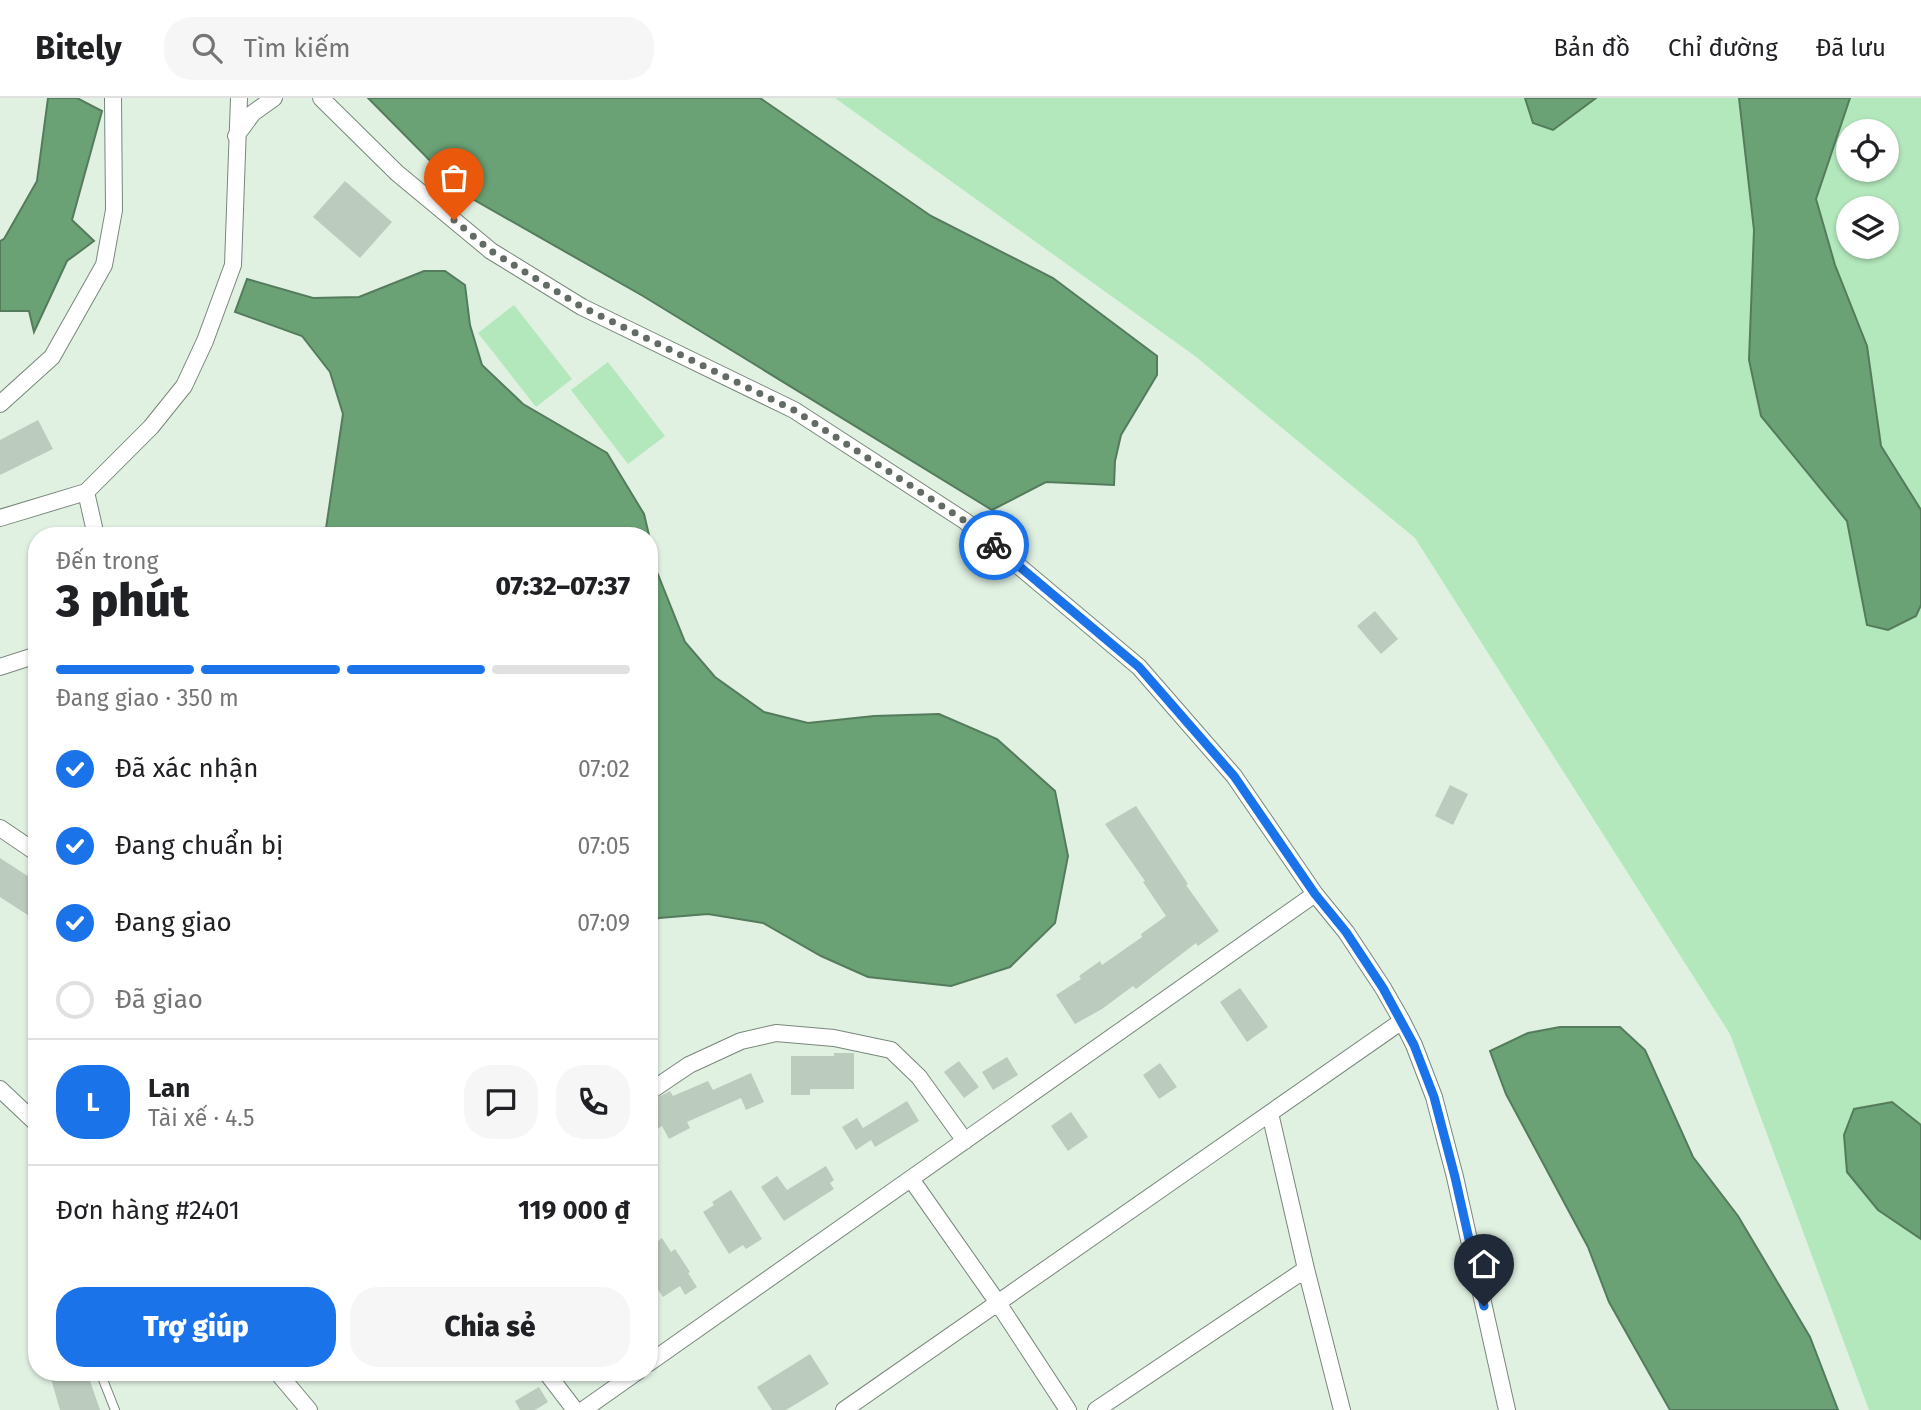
<!DOCTYPE html>
<html lang="vi">
<head>
<meta charset="utf-8">
<style>
	:root { --surface:#fff; --page:#f6f6f6; --text:#202124; --muted:#757577; --line:#e0e0e0; --accent:#1a73e8 }
	body { margin:0; font-family:"Fira Sans",sans-serif; background:var(--page); color:var(--text); height:100vh; display:flex; flex-direction:column; font-size:26px; white-space:nowrap }
	* { box-sizing:border-box; margin:0 }
	p { font-size:23px; color:var(--muted) }
	.icon { flex:none; width:38px; height:38px; fill:none; stroke:currentColor; stroke-width:2; stroke-linecap:round; stroke-linejoin:round }
	.map { position:relative; flex:1; overflow:hidden }
	.side { position:absolute; left:28px; top:429px; width:630px; height:854px; display:flex; flex-direction:column; background:var(--surface); border-radius:28px; box-shadow:0 2px 5px #0004 }
	.side>* { flex:none }
	.buttons { position:absolute; left:1836px; top:21px; display:grid; gap:14px }
	.buttons a { display:grid; place-items:center; width:63px; height:63px; border-radius:50%; background:var(--surface); box-shadow:0 2px 5px #0004; font-size:35px }
	.pin { position:absolute; display:grid; place-items:center; width:60px; height:60px; color:#fff; margin:-72px -30px; border-radius:50% 50% 50% 0; rotate:-45deg; box-shadow:0 0 7px #0007 }
	.pin .icon { rotate:45deg }
	.courier { position:absolute; display:grid; place-items:center; width:70px; height:70px; margin:-35px; border:5px solid #1a73e8; border-radius:50%; background:#fff; color:#222; box-shadow:0 2px 9px #0007 }
	.overview em { font-style:normal; font-weight:800 }
	.overview div { display:flex; flex-direction:column-reverse }
	.overview { display:flex; align-items:center; justify-content:space-between; height:119px; padding:0 28px }
	h1 { font-size:46px; font-weight:800; line-height:52px }
	.bar { display:grid; grid-template-columns:repeat(4,1fr); gap:10px 7px; align-content:center; height:84px; padding:0 28px }
	.bar i { height:9px; border-radius:5px; background:var(--line) }
	.bar .active { background:var(--accent) }
	.bar p { grid-column:span 4 }
	.line { display:flex; align-items:center; gap:18px; padding:0 28px; border-top:2px solid var(--line) }
	.line div { flex:1 }
	.round { display:grid; place-items:center; flex:none; width:74px; height:74px; border-radius:28px; background:var(--page) }
	ol { padding:0 28px; list-style:none }
	li { display:flex; align-items:center; gap:21px; height:77px }
	li p { margin-inline-start:auto }
	li .icon { padding:7px; border-radius:50%; background:var(--accent); color:#fff; stroke-width:4 }
	li:last-child { color:var(--muted) }
	li i { width:38px; height:38px; border:4px solid var(--line); border-radius:50% }
	.cta { display:flex; gap:14px; margin-top:auto; padding:14px 28px }
	.cta a { flex:1; height:80px; border-radius:28px; background:var(--accent); color:#fff; font-size:28px; font-weight:800; line-height:80px; text-align:center }
	.cta a+a { background:var(--page); color:var(--text) }
	header { display:flex; align-items:center; gap:42px; box-sizing:border-box; height:98px; padding:0 35px; background:var(--surface); border-bottom:2px solid var(--line) }
	header strong { font-size:33px }
	nav { display:flex; gap:38px; margin-inline-start:auto; font-size:24px }
	.search { width:490px; height:63px; background:var(--page); display:flex; align-items:center; gap:18px; box-sizing:border-box; padding:0 24px; border-radius:28px; color:var(--muted); font-size:26px }
	.map>svg:first-child { display:block }
</style>
</head>
<body>
<header>
<strong>Bitely</strong>
<div class="search"><svg class="icon" aria-label="search" viewBox="0 0 24 24"><circle cx="10" cy="10" r="6"/><path d="M15 15l6 6"/></svg>Tìm kiếm</div>
<nav><a>Bản đồ</a><a>Chỉ đường</a><a>Đã lưu</a></nav>
</header>
<div class="map">
<svg width="1921" height="1312" viewBox="0 0 1921 1312">
	<rect width="100%" height="100%" fill="#e0f1e2"/>
	<!-- green -->
	<path fill="#b3e7bc" fill-rule="evenodd" d="M835,0H1921V1312H1869L1730,936L1415,440L1195,258ZM1848,33H1886V72H1848ZM1848,110H1886V149H1848Z
		M514,207L572,281L536,309L478,235Z
		M608,264L665,338L628,366L571,292Z"/>
	<!-- water -->
	<path fill="#6aa275" stroke="#547c5c" stroke-width="2" d="M48,0H77L102,13L72,122L94,143L67,163L34,234L29,213H0V143L4,141L37,83Z
		M368,0H760L931,118L1053,180L1157,258V277L1121,337L1115,363L1114,387L1046,384L992,412L643,198L462,95Z
		M1525,0H1596L1553,32L1533,25Z
		M1739,0H1850L1816,101L1835,167L1867,248L1881,348L1921,412V507L1916,518L1888,532L1867,527L1847,423L1761,318L1749,262L1754,132Z
		M424,173H445L465,187L470,227L482,267L523,306L607,355L644,416L649,437H325L343,316L330,274L302,238L235,214L247,181L313,200L359,199Z
		M649,440L655,469L685,544L715,579L764,614L808,625L874,618L939,616L997,641L1055,693L1068,758L1055,825L1010,869L951,888L868,879L821,858L763,825L708,816L659,820L649,824Z
		M1560,929H1620L1645,952L1693,1059L1738,1118L1810,1239L1838,1312H1670L1609,1204L1588,1149L1506,996L1490,953L1528,935Z
		M1892,1004L1921,1027V1141L1878,1112L1847,1074L1844,1037L1854,1011Z"/>
	<!-- building -->
	<path fill="#bbcbbd" d="M345,83L392,124L360,160L313,119Z
		M38,322L53,351L0,377V342Z
		M1375,513L1398,541L1381,556L1357,528Z
		M1450,687L1468,696L1453,727L1435,718Z
		M1136,708L1188,786L1186,787L1219,833L1198,848L1196,845L1136,891L1133,888L1102,911L1075,926L1056,897L1081,881L1079,878L1100,863L1102,867L1142,839L1141,836L1166,818L1143,784L1145,783L1105,726Z
		M0,760L37,784V823L0,799Z
		M1240,890L1268,929L1247,944L1220,904Z
		M834,955H854V991H810V997H791V958H834Z
		M1007,959L1018,977L993,992L982,974Z
		M959,963L979,989L964,1000L944,974Z
		M1160,965L1177,989L1159,1001L1143,977Z
		M751,975L764,1004L746,1012L741,1000L687,1024L690,1030L669,1041L662,1028L649,1036V1004L670,993L673,998L708,983L713,992Z
		M907,1003L919,1023L875,1049L871,1042L856,1052L842,1029L857,1020L863,1030Z
		M1071,1014L1088,1039L1068,1053L1051,1028Z
		M826,1068L834,1082L830,1085L834,1091L784,1123L761,1089L777,1078L787,1092Z
		M731,1092L762,1141L746,1151L743,1147L729,1156L703,1114L714,1107L712,1104Z
		M662,1140L671,1154L675,1151L690,1174L688,1175L697,1189L685,1197L680,1188L663,1199L649,1178V1149Z
		M810,1256L829,1286L786,1312H772L757,1289Z
		M49,1274H87L100,1312H60Z
		M539,1289L548,1304L535,1312H520L515,1303Z"/>
	<g fill="none" stroke-linecap="round" stroke-linejoin="round">
		<!-- lane casing -->
		<g stroke="#78877a" stroke-width="10">
			<path id="lane" d="M100,1274L115,1312"/>
		</g>
		<!-- street casing -->
		<g stroke="#78877a" stroke-width="18">
			<path id="street" d="M321,0L397,75L491,153L582,209L794,312L965,423L1139,569L1234,678L1315,796L1346,834L1383,890L1402,923L1414,947L1434,999L1455,1079L1507,1312
				M236,38L253,15L274,0
				M0,306L52,259L104,167L114,112L113,0
				M86,394L96,438
				M0,420L86,394L151,329L184,288L205,243L233,167L239,0
				M0,569L37,557
				M0,730L37,755
				M0,991L37,1026
				M649,994L689,967L741,943L776,935L834,940L891,952L919,979L965,1043
				M1270,1015L1306,1171L1342,1312
				M911,1081L998,1205L1068,1312
				M649,1265L1315,796
				M277,1274L309,1312
				M546,1274L575,1312
				M583,1312L637,1274
				M844,1312L1402,923
				M1096,1312L1306,1171"/>
		</g>
		<!-- lane -->
		<use href="#lane" stroke="#fff" stroke-width="8"/>
		<!-- street -->
		<use href="#street" stroke="#fff" stroke-width="16"/>
	</g>
	<g fill="none" stroke-linecap="round" stroke-linejoin="round">
		<!-- done -->
		<path stroke="#636c64" stroke-width="7" stroke-dasharray="0 12.6" d="M454,122L491,153L582,209L794,312L965,423L994,447"/>
		<!-- route -->
		<path stroke="#1a73e8" stroke-width="9" d="M994,447L1139,569L1234,678L1315,796L1346,834L1383,890L1414,947L1434,999L1455,1079L1484,1208"/>
	</g>
</svg>
<div class="buttons">
<a><svg class="icon" aria-label="locate" viewBox="0 0 24 24"><circle cx="12" cy="12" r="6"/><path d="M12 2v4M12 18v4M2 12h4M18 12h4"/></svg></a>
<a><svg class="icon" aria-label="layers" viewBox="0 0 24 24"><path d="M12 4l9 5-9 5-9-5zM3 14l9 5 9-5"/></svg></a>
</div>
<div class="pin" style="left:454px;top:122px;background:#ea580c"><svg class="icon" aria-label="bag" viewBox="0 0 24 24"><path d="M5 8h14l-1 12H6zM9 8a3 3 0 0 1 6 0"/></svg></div>
<div class="pin" style="left:1484px;top:1208px;background:#1f2937"><svg class="icon" aria-label="home" viewBox="0 0 24 24"><path d="M3 11l9-7 9 7M6 9v11h12V9"/></svg></div>
<div class="courier" style="left:994px;top:447px"><svg class="icon" aria-label="bike" viewBox="0 0 24 24"><circle cx="6" cy="16" r="4"/><circle cx="18" cy="16" r="4"/><path d="M6 16l4-8h5l3 8M10 8l3 8H6M13 5h3"/></svg></div>
<section class="side">
<div class="overview"><div><h1>3 phút</h1><p>Đến trong</p></div><em>07:32–07:37</em></div>
<div class="bar"><i class="active"></i><i class="active"></i><i class="active"></i><i></i><p>Đang giao · 350 m</p></div>
<ol>
<li><svg class="icon" aria-label="check" viewBox="0 0 24 24"><path d="M5 12l5 5 9-10"/></svg>Đã xác nhận<p>07:02</p></li>
<li><svg class="icon" aria-label="check" viewBox="0 0 24 24"><path d="M5 12l5 5 9-10"/></svg>Đang chuẩn bị<p>07:05</p></li>
<li><svg class="icon" aria-label="check" viewBox="0 0 24 24"><path d="M5 12l5 5 9-10"/></svg>Đang giao<p>07:09</p></li>
<li><i></i>Đã giao</li>
</ol>
<div class="line" style="height:126px"><b class="round" style="background:var(--accent);color:#fff">L</b><div><b>Lan</b><p>Tài xế · 4.5</p></div><a class="round"><svg class="icon" aria-label="chat" viewBox="0 0 24 24"><path d="M4 5h16v11H9l-5 4z"/></svg></a><a class="round"><svg class="icon" aria-label="phone" viewBox="0 0 24 24"><path d="M5 4h4l2 5-3 2q2 4 5 5l2-3 5 2v4C11 20 4 13 5 4z"/></svg></a></div>
<div class="line" style="height:91px"><div>Đơn hàng #2401</div><b>119 000 ₫</b></div>
<div class="cta"><a>Trợ giúp</a><a>Chia sẻ</a></div>
</section>
</div>
</body>
</html>
